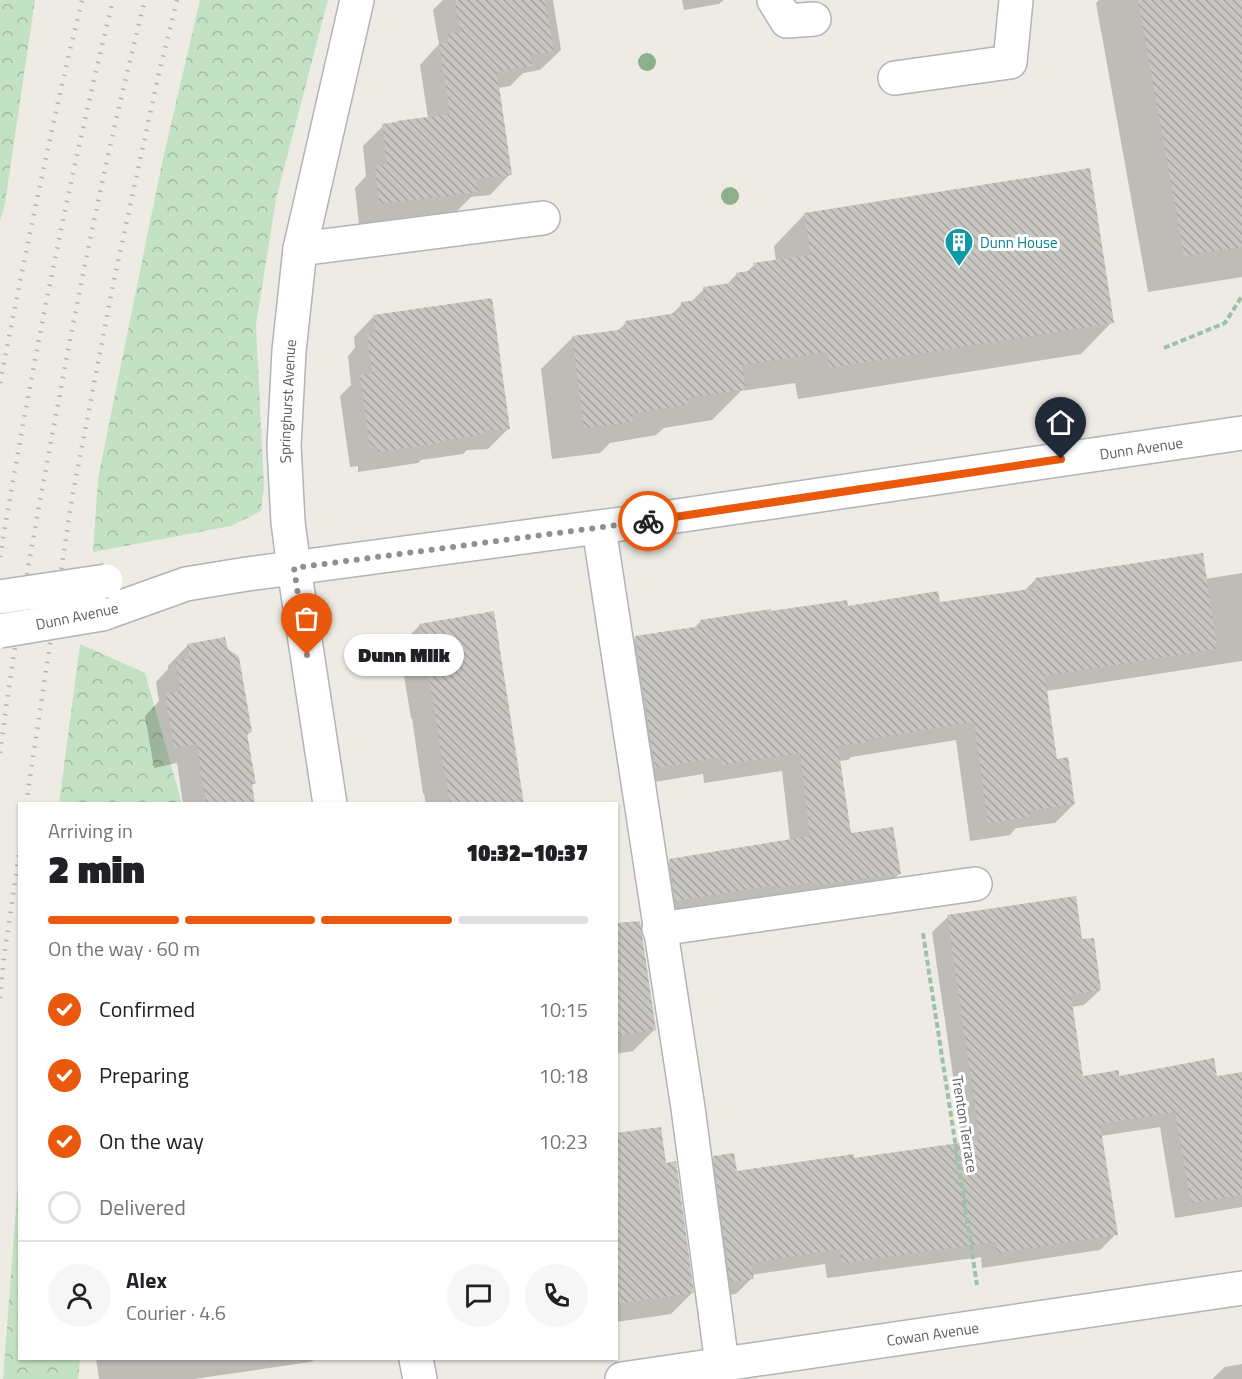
<!DOCTYPE html>
<html lang="en">
<head>
<meta charset="utf-8">
<style>
	:root { --surface:#fff; --page:#f6f6f6; --text:#202124; --muted:#757577; --line:#e0e0e0; --accent:#ea580c }
	body { margin:0; font-family:"Titillium Web",sans-serif; background:var(--page); color:var(--text); height:100vh; display:flex; flex-direction:column; font-size:22px; white-space:nowrap }
	* { box-sizing:border-box; margin:0 }
	p { font-size:20px; color:var(--muted) }
	.icon { flex:none; width:33px; height:33px; fill:none; stroke:currentColor; stroke-width:2; stroke-linecap:round; stroke-linejoin:round }
	.map { position:relative; flex:1; overflow:hidden }
	.drawer { position:absolute; left:18px; top:802px; width:600px; height:558px; display:flex; flex-direction:column; background:var(--surface); border-radius:0px; box-shadow:0 2px 4px #0004 }
	.drawer>* { flex:none }
	.pin { position:absolute; display:grid; place-items:center; width:51px; height:51px; color:#fff; margin:-62px -26px; border-radius:50% 50% 50% 0; rotate:-45deg; box-shadow:0 0 6px #0007 }
	.pin .icon { rotate:45deg }
	.courier { position:absolute; display:grid; place-items:center; width:60px; height:60px; margin:-30px; border:4px solid #ea580c; border-radius:50%; background:#fff; color:#222; box-shadow:0 2px 8px #0007 }
	.bubble { position:absolute; height:42px; border-radius:21px; background:var(--surface); box-shadow:0 2px 4px #0004; font-size:20px; font-weight:800; line-height:42px; text-align:center }
	.headline em { font-style:normal; font-weight:800 }
	.headline div { display:flex; flex-direction:column-reverse }
	.headline { display:flex; align-items:center; justify-content:space-between; height:102px; padding:0 30px }
	h1 { font-size:39px; font-weight:800; line-height:45px }
	.bar { display:grid; grid-template-columns:repeat(4,1fr); gap:9px 6px; align-content:center; height:72px; padding:0 30px }
	.bar i { height:8px; border-radius:4px; background:var(--line) }
	.bar .active { background:var(--accent) }
	.bar p { grid-column:span 4 }
	.line { display:flex; align-items:center; gap:15px; padding:0 30px; border-top:2px solid var(--line) }
	.line div { flex:1 }
	.round { display:grid; place-items:center; flex:none; width:63px; height:63px; border-radius:32px; background:var(--page) }
	ol { padding:0 30px; list-style:none }
	li { display:flex; align-items:center; gap:18px; height:66px }
	li p { margin-inline-start:auto }
	li .icon { padding:6px; border-radius:50%; background:var(--accent); color:#fff; stroke-width:4 }
	li:last-child { color:var(--muted) }
	li i { width:33px; height:33px; border:3px solid var(--line); border-radius:50% }
	.map>svg:first-child { display:block }
</style>
</head>
<body>
<div class="map">
<svg width="1242" height="1379" viewBox="0 0 1242 1379">
	<defs>
		<pattern id="forest-crowns" width="20" height="18" patternUnits="userSpaceOnUse" patternTransform="scale(1.5)"><rect width="20" height="18" fill="#c3e2c3"/><path d="M2 6a3 3 0 1 1 6 0M12 15a3 3 0 1 1 6 0" fill="none" stroke="#a2baa2"/></pattern>
		<pattern id="building-back-hatch" width="6" height="6" patternUnits="userSpaceOnUse" patternTransform="scale(1.5)"><rect width="6" height="6" fill="#c8c6c1"/><path d="M-1 5l2 2M0 0l6 6M5-1l2 2" fill="none" stroke="#a6a4a0"/></pattern>
	</defs>
	<rect width="100%" height="100%" fill="#edebe4"/>
	<!-- forest -->
	<path fill="url(#forest-crowns)" d="M0,0H35L5,203L0,221Z
		M200,0H328L276,199L256,325L264,486L261,511L231,526L93,552L98,479L110,419L162,163Z
		M80,644L145,673L182,804H59Z
		M19,1170L20,1359H80L78,1379H3Z"/>
	<!-- shadow -->
	<path fill="#0003" d="M443,0H553L561,50L540,70L523,73L510,86L498,88L510,174L490,195L471,197L456,212L359,224L355,188L366,176L363,146L383,126L428,118L420,65L439,44L433,10Z
		M682,0H724L719,4L684,10Z
		M1099,0H1242V277L1148,292L1096,3Z
		M805,214L1112,322L1081,354L798,399L795,383L741,391L712,420L664,428L656,435L610,443L600,453L552,459L541,369L572,338L616,332L626,323L670,316L682,304L690,303L704,289L726,285L736,275L746,273L754,265L776,261L774,246Z
		M374,316L508,429L488,449L467,450L463,454L421,460L418,463L358,472V466L350,467L340,396L351,385L348,356L355,348L354,337Z
		M1242,573V661L1046,691L1056,761L1074,804L1055,823L1016,828L1010,835L970,841L956,740L851,757L848,760L839,761L849,835L899,874L880,892L657,919L651,880L670,861L790,841L782,771L704,783L703,774L636,785L617,656L635,638L694,628L700,622L770,613L846,608L938,604L1024,591L1036,579H1205Z
		M420,625L522,804H426L424,794H423L412,718H411L399,646Z
		M188,645L251,732L246,736L254,783L251,787L250,804H183L177,763L154,768L145,716L159,701L156,682L168,669V666Z
		M948,917L1080,941L1100,990L1084,1005L1071,1007L1082,1077H1216L1242,1073V1207L1175,1218L1160,1127L1101,1136L1116,1234L1100,1250L982,1268L981,1257L827,1278L825,1264L751,1275L752,1278L736,1294L715,1297L698,1173L714,1157L736,1173L853,1160L963,1144L932,932Z
		M616,991L654,1030L633,1051L616,1054Z
		M616,1134L664,1164L692,1293L671,1314L616,1322Z
		M96,1359H316L310,1362L194,1379H99Z
		M1242,1364V1379H1212L1225,1367Z"/>
	<!-- building -->
	<path fill="url(#building-back-hatch)" d="M455,0H545L554,52L530,55L532,66L497,72L512,175L476,179L478,192L379,204L375,166L387,164L382,124L397,122V121L450,114L439,44L448,42L447,34L460,32Z
		M1138,0H1242V247L1184,256Z
		M1090,168L1114,323L829,368L827,352L742,365L746,389L688,398L689,404L632,414L633,422L584,428L572,336L626,329L625,321L682,312L681,302L705,299L703,287L737,282L736,273L754,270L753,263L811,255L804,213Z
		M492,298L510,429L484,431L485,434L440,441V443L378,452L377,446L370,447L360,375L372,373L367,334L376,333L373,315Z
		M1203,553L1217,649L1045,676L1057,759L1068,757L1075,804L1029,811L1030,817L988,823L974,722L868,739V742L838,746L851,833L893,827L901,874L817,885L816,882L778,888L777,885L675,901L669,859L810,836L800,753L722,765L721,757L655,768L635,636L701,626L700,620L771,609V611L847,600L848,606L938,591L940,602L1037,588L1035,578Z
		M494,611L524,804H450L445,773L444,774L433,697H432L419,624Z
		M225,637L228,649L239,657L252,732L247,733L256,784H252L255,804H206L197,744L174,748L165,694L181,691L175,660L190,658L187,644Z
		M1076,896L1082,939L1094,938L1101,990L1071,995L1083,1076L1119,1070V1076L1214,1058L1217,1076L1242,1072V1195L1191,1203L1175,1112L1100,1124L1118,1235L997,1253L996,1242L842,1263L840,1249L751,1263L754,1279L730,1282L713,1156L734,1153L737,1171L854,1154V1158L980,1140L947,915Z
		M640,921L656,1030L616,1036V923Z
		M661,1127L666,1163L676,1161L694,1293L616,1304V1133Z"/>
	<g fill="none" stroke-linecap="round" stroke-linejoin="round">
		<!-- minor casing -->
		<g stroke="#b1b4b8" stroke-width="36">
			<g id="minor">
				<path d="M774,0L787,21L814,19"/>
				<path d="M895,78L1010,62L1016,0"/>
				<path d="M300,249L543,218"/>
				<path d="M599,528L688,1108L722,1364"/>
				<path id="s1" d="M102,614L186,584L247,574L629,523L1242,433"/>
				<path id="s2" d="M330,804L294,568L288,522L284,446L289,351L300,249L357,0"/>
				<path d="M659,929L975,884"/>
				<path d="M416,1359L420,1379"/>
				<path id="s3" d="M622,1379L1242,1288"/>
			</g>
		</g>
		<!-- path -->
		<path stroke="#9dc2a8" stroke-width="4" stroke-dasharray="6 3" stroke-linecap="butt" d="M1164,348L1225,323L1242,296
			M923,933L977,1285"/>
		<!-- minor -->
		<use href="#minor" stroke="#fff" stroke-width="33"/>
		<!-- rail -->
		<path stroke="#b2b3b3" stroke-width="4.5" stroke-dasharray="1.5 8" stroke-linecap="butt" d="M0,383C25,255 51,127 82,0
			M0,557C31,370 68,184 113,0
			M0,753C15,636 36,520 58,404C83,268 111,134 145,0
			M26,804L72,498L114,280L159,73L177,0
			M0,998L4,957L20,847"/>
		<!-- minor-bridge casing -->
		<g stroke="#b1b4b8" stroke-width="36" stroke-linecap="butt">
			<path id="minor-bridge" d="M0,597L106,581
				M0,631L102,614"/>
		</g>
		<!-- minor-bridge -->
		<use href="#minor-bridge" stroke="#fff" stroke-width="33"/>
	</g>
	<!-- trees -->
	<g fill="#8db08a">
		<circle cx="647" cy="62" r="9"/>
		<circle cx="730" cy="196" r="9"/>
	</g>
	<g fill="none" stroke-linecap="round" stroke-linejoin="round">
		<!-- done -->
		<path stroke="#8f9090" stroke-width="6" stroke-dasharray="0 10.8" d="M307,655L294,568L648,521"/>
		<!-- route -->
		<path stroke="#ea580c" stroke-width="8" d="M648,521L1061,459"/>
	</g>
	<!-- icons -->
	<defs>
		<g id="building-pin" transform="scale(1.5)"><path d="M0 17L-7.5 6A9.5 9.5 0 1 1 7.5 6Z" fill="#0f9aa8" stroke="#fff"/><path d="M-4-6H4V6H1V3H-1V6H-4ZM-2.5-4.3h1.7v1.8h-1.7ZM.8-4.3h1.7v1.8H.8ZM-2.5-1h1.7V.8h-1.7ZM.8-1h1.7V.8H.8Z" fill="#fff"/></g>
	</defs>
	<g fill-rule="evenodd">
		<use href="#building-pin" x="959" y="242"/>
	</g>
	<g text-anchor="middle" dominant-baseline="central" stroke-width="6" stroke-linejoin="round" paint-order="stroke">
		<!-- culture labels -->
		<g font-size="15" fill="#0d838f" stroke="#fff" text-anchor="start">
			<text x="980" y="242">Dunn House</text>
		</g>
		<!-- street labels -->
		<g font-size="15" fill="#5c5f63" stroke="#fff">
			<text stroke="none"><textPath href="#s2" startOffset="406">Springhurst Avenue</textPath></text>
			<text stroke="none"><textPath href="#s1" startOffset="1054">Dunn Avenue</textPath></text>
			<text transform="translate(77 616) rotate(-12)">Dunn Avenue</text>
			<text transform="translate(965 1124) rotate(81)">Trenton Terrace</text>
			<text stroke="none"><textPath href="#s3" startOffset="314">Cowan Avenue</textPath></text>
		</g>
	</g>
</svg>
<div class="pin" style="left:307px;top:655px;background:#ea580c"><svg class="icon" aria-label="bag" viewBox="0 0 24 24"><path d="M5 8h14l-1 12H6zM9 8a3 3 0 0 1 6 0"/></svg></div>
<div class="pin" style="left:1061px;top:459px;background:#1f2937"><svg class="icon" aria-label="home" viewBox="0 0 24 24"><path d="M3 11l9-7 9 7M6 9v11h12V9"/></svg></div>
<div class="courier" style="left:648px;top:521px"><svg class="icon" aria-label="bike" viewBox="0 0 24 24"><circle cx="6" cy="16" r="4"/><circle cx="18" cy="16" r="4"/><path d="M6 16l4-8h5l3 8M10 8l3 8H6M13 5h3"/></svg></div>
<div class="bubble" style="left:344px;top:634px;width:120px">Dunn Milk</div>
<section class="drawer">
<div class="headline"><div><h1>2 min</h1><p>Arriving in</p></div><em>10:32–10:37</em></div>
<div class="bar"><i class="active"></i><i class="active"></i><i class="active"></i><i></i><p>On the way · 60 m</p></div>
<ol>
<li><svg class="icon" aria-label="check" viewBox="0 0 24 24"><path d="M5 12l5 5 9-10"/></svg>Confirmed<p>10:15</p></li>
<li><svg class="icon" aria-label="check" viewBox="0 0 24 24"><path d="M5 12l5 5 9-10"/></svg>Preparing<p>10:18</p></li>
<li><svg class="icon" aria-label="check" viewBox="0 0 24 24"><path d="M5 12l5 5 9-10"/></svg>On the way<p>10:23</p></li>
<li><i></i>Delivered</li>
</ol>
<div class="line" style="height:108px"><a class="round"><svg class="icon" aria-label="person" viewBox="0 0 24 24"><circle cx="12" cy="8" r="4"/><path d="M4 21q1-7 8-7t8 7"/></svg></a><div><b>Alex</b><p>Courier · 4.6</p></div><a class="round"><svg class="icon" aria-label="chat" viewBox="0 0 24 24"><path d="M4 5h16v11H9l-5 4z"/></svg></a><a class="round"><svg class="icon" aria-label="phone" viewBox="0 0 24 24"><path d="M5 4h4l2 5-3 2q2 4 5 5l2-3 5 2v4C11 20 4 13 5 4z"/></svg></a></div>
</section>
</div>
</body>
</html>
